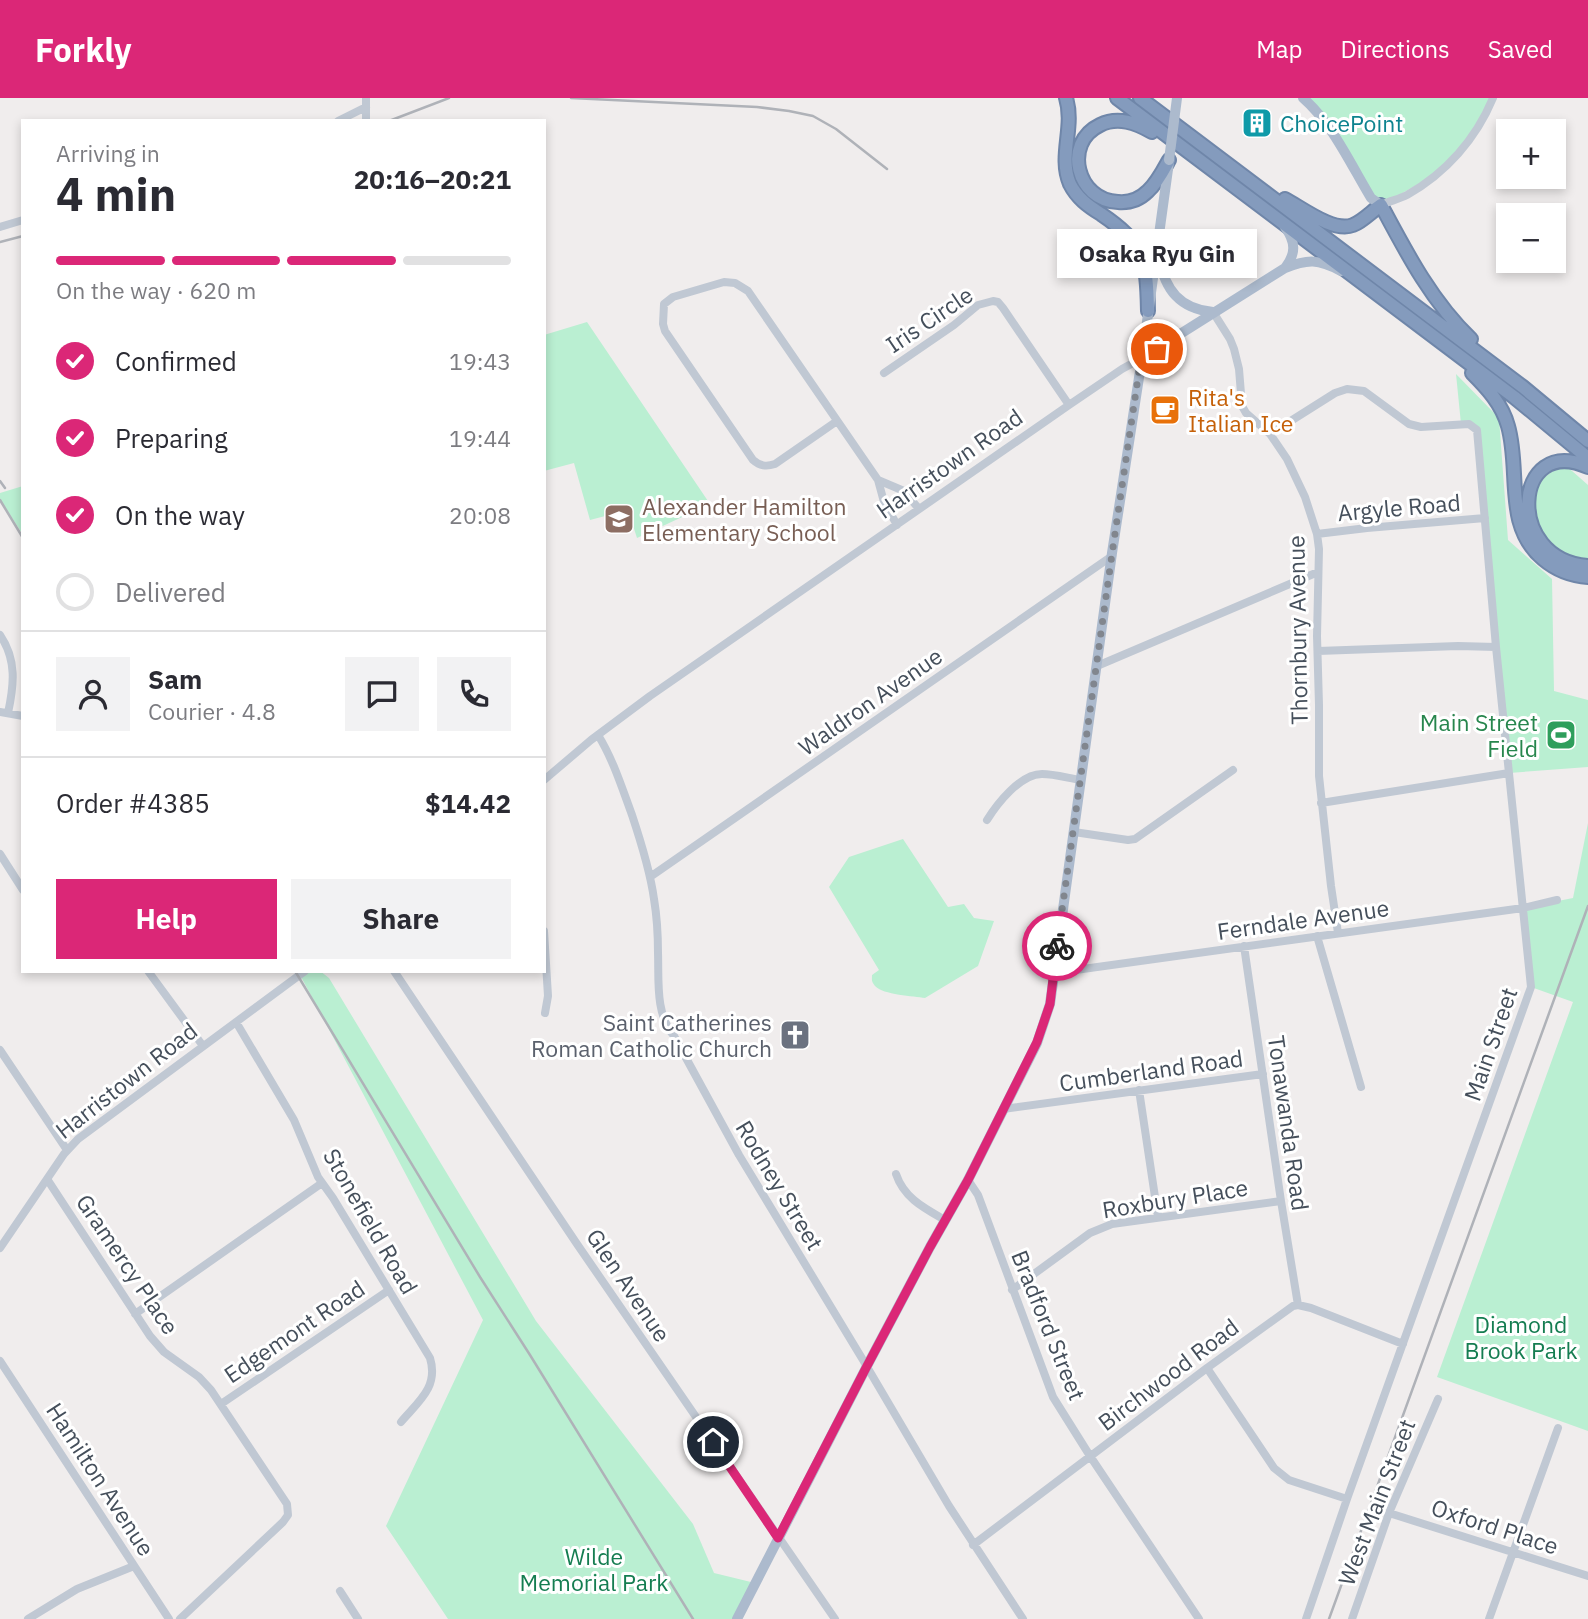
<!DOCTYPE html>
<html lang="en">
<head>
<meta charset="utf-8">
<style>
	:root { --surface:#fff; --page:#f2f2f3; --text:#2b2b33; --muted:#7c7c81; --line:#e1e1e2; --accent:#db2777 }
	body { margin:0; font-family:"IBM Plex Sans",sans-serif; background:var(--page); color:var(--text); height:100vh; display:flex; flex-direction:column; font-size:26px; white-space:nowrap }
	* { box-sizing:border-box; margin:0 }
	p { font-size:23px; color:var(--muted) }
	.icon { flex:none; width:38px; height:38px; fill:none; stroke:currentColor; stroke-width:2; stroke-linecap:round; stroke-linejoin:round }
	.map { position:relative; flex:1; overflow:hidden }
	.details { position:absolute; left:21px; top:21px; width:525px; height:854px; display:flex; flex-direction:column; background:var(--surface); border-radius:0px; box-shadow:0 4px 10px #0003 }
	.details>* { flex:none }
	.buttons { position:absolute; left:1496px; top:21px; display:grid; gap:14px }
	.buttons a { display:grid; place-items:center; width:70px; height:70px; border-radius:0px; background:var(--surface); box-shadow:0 4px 10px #0003; font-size:35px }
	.pin { position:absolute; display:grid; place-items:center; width:60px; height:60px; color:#fff; margin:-30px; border:4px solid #fff; border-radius:50%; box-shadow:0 2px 7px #0007 }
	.courier { position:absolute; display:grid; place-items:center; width:70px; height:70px; margin:-35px; border:5px solid #db2777; border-radius:50%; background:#fff; color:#222; box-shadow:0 2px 9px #0007 }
	.bubble { position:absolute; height:49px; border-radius:0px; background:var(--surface); box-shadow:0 4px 10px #0003; font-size:23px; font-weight:800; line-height:49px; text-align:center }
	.overview em { font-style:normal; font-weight:800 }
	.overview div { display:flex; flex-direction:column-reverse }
	.overview { display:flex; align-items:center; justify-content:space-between; height:119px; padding:0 35px }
	h1 { font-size:46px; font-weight:800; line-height:52px }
	.bar { display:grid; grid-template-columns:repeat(4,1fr); gap:10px 7px; align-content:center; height:84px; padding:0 35px }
	.bar i { height:9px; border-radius:5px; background:var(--line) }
	.bar .active { background:var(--accent) }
	.bar p { grid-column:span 4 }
	.line { display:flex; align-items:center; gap:18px; padding:0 35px; border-top:2px solid var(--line) }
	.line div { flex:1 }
	.round { display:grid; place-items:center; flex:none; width:74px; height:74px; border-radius:0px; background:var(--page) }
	ol { padding:0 35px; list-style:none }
	li { display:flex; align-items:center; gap:21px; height:77px }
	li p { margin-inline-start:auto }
	li .icon { padding:7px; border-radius:50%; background:var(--accent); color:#fff; stroke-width:4 }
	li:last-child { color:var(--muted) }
	li i { width:38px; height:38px; border:4px solid var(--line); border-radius:50% }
	.primary-button { display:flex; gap:14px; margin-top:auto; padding:14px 35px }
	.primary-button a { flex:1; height:80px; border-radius:0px; background:var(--accent); color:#fff; font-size:28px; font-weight:800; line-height:80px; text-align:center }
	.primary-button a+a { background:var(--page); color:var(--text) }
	header { display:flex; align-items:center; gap:42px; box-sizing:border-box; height:98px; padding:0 35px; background:var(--accent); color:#fff }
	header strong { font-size:33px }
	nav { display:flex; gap:38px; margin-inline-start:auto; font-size:24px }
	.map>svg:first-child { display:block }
</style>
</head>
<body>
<header>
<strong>Forkly</strong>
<nav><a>Map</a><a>Directions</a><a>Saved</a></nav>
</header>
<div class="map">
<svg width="1588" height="1521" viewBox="0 0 1588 1521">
	<rect width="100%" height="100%" fill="#f0eded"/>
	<!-- green -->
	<path fill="#baefd2" d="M1303,0H1493L1481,26L1438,75L1381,107Z
		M587,224L710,406L637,440L628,412L590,422L574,365L544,373V237Z
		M1456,276L1499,320L1508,442L1552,481L1554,593L1588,602V669L1509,675L1477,332L1461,326Z
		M1563,365L1588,387V471L1537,445L1527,393Z
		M23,388V437L0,401V395Z
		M1588,725V1333L1437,1279L1573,904L1531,889L1523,810L1573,800Z
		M903,741L948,809L964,806L974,820L994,823L978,868L925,900C914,898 883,897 875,888C871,883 872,882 872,877L879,872L829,789L849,759Z
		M298,873H320L329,880L536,1223L693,1426L714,1475L755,1485L737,1521H448L386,1428L483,1222Z"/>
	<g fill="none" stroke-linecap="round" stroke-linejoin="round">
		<!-- highway casing -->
		<g stroke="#6f86a9" stroke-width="16">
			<path id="highway" d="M1066,0C1075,29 1058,58 1070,86C1077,100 1088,108 1101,116C1144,145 1147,162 1148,213
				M1117,0L1514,299L1588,360
				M1140,0L1523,289L1588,343
				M1152,34C1136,25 1118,18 1100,27C1062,45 1077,103 1118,104C1129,105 1140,101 1148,93C1157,85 1163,73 1169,62
				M1285,101C1302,110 1334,135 1353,127C1363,123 1372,113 1381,107C1406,154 1432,204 1471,241
				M1472,275C1487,290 1502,306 1508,328C1521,373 1503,427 1543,461C1556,472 1571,478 1588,479
				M1588,369C1513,335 1504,462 1588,468"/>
		</g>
		<!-- minor -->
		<path stroke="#c0c8d3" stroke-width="8" d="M366,0V23
			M338,23L366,9
			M1381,107C1390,103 1399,101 1407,97C1446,75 1476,41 1493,0
			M0,129L23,122
			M1213,214L1230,241L1234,251L1239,271L1242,308L1246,315L1270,336L1287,361L1305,399L1317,436L1319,451L1317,538L1319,607V678L1331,788L1338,835
			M884,275L954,227L978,207L993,203L998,204L1003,210L1069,307
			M837,323L775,366C766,369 760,368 753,362L665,233L663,226L664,206L673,199L724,184L735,185L748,193L878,382L904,393L919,411
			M1270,336L1335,295L1347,291L1364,293L1409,326L1421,329L1469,326L1477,332L1496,549L1531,889L1347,1401L1306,1521
			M878,382L884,404L897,427
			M1317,436L1367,430L1485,420
			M0,537C17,562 14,587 8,615
			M1318,553L1458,548L1496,549
			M1097,568L1318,474
			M0,614L23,618
			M598,637C613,661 622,690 632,717C641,744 650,772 654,801C657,819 658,837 658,855C659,882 655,916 674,938L739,1057L863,1262L949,1408L1023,1521
			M544,682L591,642L650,598L1069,307L1122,271L1142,260
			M1321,705L1509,675
			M987,722C997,706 1020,676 1042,676C1054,676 1068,680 1081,682
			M1074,734L1128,742L1135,741L1233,672
			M0,756L23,792
			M650,779L1112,458
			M544,833L548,898L545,915
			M1317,838L1361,989
			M1244,848L1281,1103L1298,1207
			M148,873L203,948
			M394,873L577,1146L835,1521
			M1054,875L1523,810L1557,802
			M236,924L294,1022L318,1079L333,1100L430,1260C439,1289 418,1304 401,1324
			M0,952L67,1052
			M1139,992L1158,1119
			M1003,1011L1263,976
			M896,1076C904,1100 924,1110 945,1122
			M47,1081L150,1238L164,1254L199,1279L211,1292L287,1406L288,1417L283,1424L180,1521
			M968,1082L978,1097L1053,1299L1090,1358L1199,1521
			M0,1150L64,1056L78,1041L305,873
			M1012,1192L1090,1135L1112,1126L1281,1103
			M135,1216L322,1085
			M0,1263L169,1521
			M1207,1270L1274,1370L1289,1382L1347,1401
			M221,1306L389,1192
			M1389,1415L1588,1478
			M973,1447L1207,1270L1293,1208L1298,1207L1311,1210L1403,1246
			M340,1493L358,1521
			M28,1521L77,1491L134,1468
			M1352,1521L1389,1415L1438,1301
			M1489,1521L1558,1330"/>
		<!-- major -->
		<path stroke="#acbacd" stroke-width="10" d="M1303,0C1332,25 1351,67 1371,100L1381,107
			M1285,129C1296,144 1296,156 1285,170
			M1159,160C1165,192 1180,211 1213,214
			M1142,260L1285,170C1308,161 1318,161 1341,173
			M737,1521L867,1268L930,1149L968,1082L1037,945L1050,906L1112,455L1142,260L1169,64"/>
		<!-- highway -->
		<use href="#highway" stroke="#849bbd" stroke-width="12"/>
		<!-- rail -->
		<path stroke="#afb2b8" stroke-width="2.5" d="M571,0L757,9L789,13L813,18L836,31L887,71
			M389,23L449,0
			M0,144L23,138
			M0,383L5,390
			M0,402L23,440
			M295,873L480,1179L530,1257L693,1521
			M1329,1521L1588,808"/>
		<!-- major-bridge -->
		<path stroke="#acbacd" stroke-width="10" d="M1169,62L1177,0"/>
	</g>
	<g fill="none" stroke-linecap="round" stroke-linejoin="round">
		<!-- done -->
		<path stroke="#81868e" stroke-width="7" stroke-dasharray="0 12.6" d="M1057,848L1112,456L1139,273L1142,260L1157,251"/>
		<!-- route -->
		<path stroke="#db2777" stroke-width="9" d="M713,1344L778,1440L867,1268L930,1149L968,1082L1037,944L1050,906L1057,848"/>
	</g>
	<!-- icons -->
	<defs>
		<g id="building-square" transform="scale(1.575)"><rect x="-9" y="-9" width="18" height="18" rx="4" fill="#0f9aa8" stroke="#fff"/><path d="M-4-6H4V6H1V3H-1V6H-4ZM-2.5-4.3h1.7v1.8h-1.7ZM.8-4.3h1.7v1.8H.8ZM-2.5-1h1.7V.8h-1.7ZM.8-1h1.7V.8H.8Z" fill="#fff"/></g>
		<g id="cafe-square" transform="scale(1.575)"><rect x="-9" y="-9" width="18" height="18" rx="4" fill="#e8710a" stroke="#fff"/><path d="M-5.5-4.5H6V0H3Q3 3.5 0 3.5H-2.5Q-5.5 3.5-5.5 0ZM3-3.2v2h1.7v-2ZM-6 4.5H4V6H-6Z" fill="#fff"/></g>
		<g id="school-square" transform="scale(1.575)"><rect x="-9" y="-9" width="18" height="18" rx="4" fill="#8d6e63" stroke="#fff"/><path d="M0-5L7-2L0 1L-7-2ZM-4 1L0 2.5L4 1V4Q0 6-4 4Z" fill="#fff"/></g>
		<g id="stadium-square" transform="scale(1.575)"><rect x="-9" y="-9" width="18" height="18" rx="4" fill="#2e9e5b" stroke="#fff"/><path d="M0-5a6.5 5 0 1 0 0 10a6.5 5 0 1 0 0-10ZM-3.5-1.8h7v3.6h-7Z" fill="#fff"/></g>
		<g id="church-square" transform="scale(1.575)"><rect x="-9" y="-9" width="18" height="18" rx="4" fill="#6b7280" stroke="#fff"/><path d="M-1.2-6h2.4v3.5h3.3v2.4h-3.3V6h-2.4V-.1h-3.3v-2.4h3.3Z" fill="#fff"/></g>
	</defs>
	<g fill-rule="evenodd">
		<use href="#building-square" x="1257" y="25"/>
		<use href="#cafe-square" x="1165" y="312"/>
		<use href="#school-square" x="619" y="421"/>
		<use href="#stadium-square" x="1561" y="637"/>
		<use href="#church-square" x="795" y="937"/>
	</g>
	<g text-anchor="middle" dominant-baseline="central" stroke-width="6" stroke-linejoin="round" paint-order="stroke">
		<!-- culture labels -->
		<g font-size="23" fill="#0d838f" stroke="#fff" text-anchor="start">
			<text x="1280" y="25">ChoicePoint</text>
		</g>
		<!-- street labels -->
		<g font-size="23" fill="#454f5b" stroke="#fff">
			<text transform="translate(929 221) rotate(-34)">Iris Circle</text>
			<text transform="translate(949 365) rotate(-35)">Harristown Road</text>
			<text transform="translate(1399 409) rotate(-5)">Argyle Road</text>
			<text transform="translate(1297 532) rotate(-91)">Thornbury Avenue</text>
			<text transform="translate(870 603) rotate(-35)">Waldron Avenue</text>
			<text transform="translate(1303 821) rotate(-8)">Ferndale Avenue</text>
			<text transform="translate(1490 946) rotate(-71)">Main Street</text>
			<text transform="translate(1151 972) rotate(-8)">Cumberland Road</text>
			<text transform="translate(126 982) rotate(-38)">Harristown Road</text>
			<text transform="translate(1289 1025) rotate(82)">Tonawanda Road</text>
			<text transform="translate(780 1087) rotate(59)">Rodney Street</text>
			<text transform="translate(1175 1100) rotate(-9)">Roxbury Place</text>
			<text transform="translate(371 1123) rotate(60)">Stonefield Road</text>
			<text transform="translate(128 1166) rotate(56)">Gramercy Place</text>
			<text transform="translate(629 1187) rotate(56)">Glen Avenue</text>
			<text transform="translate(1049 1227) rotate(68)">Bradford Street</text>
			<text transform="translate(294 1233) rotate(-34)">Edgemont Road</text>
			<text transform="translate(1168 1276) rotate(-37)">Birchwood Road</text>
			<text transform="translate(101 1381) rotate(57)">Hamilton Avenue</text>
			<text transform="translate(1376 1404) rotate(-69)">West Main Street</text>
			<text transform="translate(1495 1428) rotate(18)">Oxford Place</text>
		</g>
		<!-- food labels -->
		<g font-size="23" fill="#c56008" stroke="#fff" text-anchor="start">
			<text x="1188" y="299">Rita's<tspan x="1188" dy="26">Italian Ice</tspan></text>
		</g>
		<!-- education labels -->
		<g font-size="23" fill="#785e54" stroke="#fff" text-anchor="start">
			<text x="642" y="408">Alexander Hamilton<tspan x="642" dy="26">Elementary School</tspan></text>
		</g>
		<!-- leisure labels -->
		<g font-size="23" fill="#27864d" stroke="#fff" text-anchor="end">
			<text x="1538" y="624">Main Street<tspan x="1538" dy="26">Field</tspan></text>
		</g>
		<!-- worship labels -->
		<g font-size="23" fill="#5b616d" stroke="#fff" text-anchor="end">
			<text x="772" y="924">Saint Catherines<tspan x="772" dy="26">Roman Catholic Church</tspan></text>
		</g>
		<!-- park labels -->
		<g font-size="23" fill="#157d51" stroke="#fff">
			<text x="1521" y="1226">Diamond<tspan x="1521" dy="26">Brook Park</tspan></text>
			<text x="594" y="1458">Wilde<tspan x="594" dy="26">Memorial Park</tspan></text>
		</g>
	</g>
</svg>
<div class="buttons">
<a>+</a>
<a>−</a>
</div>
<div class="pin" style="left:1157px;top:251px;background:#ea580c"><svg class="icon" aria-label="bag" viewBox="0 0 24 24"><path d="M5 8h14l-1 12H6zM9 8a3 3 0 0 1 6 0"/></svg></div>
<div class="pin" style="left:713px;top:1344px;background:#1f2937"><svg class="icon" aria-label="home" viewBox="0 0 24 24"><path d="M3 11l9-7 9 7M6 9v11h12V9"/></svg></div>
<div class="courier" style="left:1057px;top:848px"><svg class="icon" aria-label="bike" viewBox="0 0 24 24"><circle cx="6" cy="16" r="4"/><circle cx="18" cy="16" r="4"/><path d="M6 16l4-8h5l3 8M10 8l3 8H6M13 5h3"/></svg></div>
<div class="bubble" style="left:1057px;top:131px;width:200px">Osaka Ryu Gin</div>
<section class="details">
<div class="overview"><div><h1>4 min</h1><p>Arriving in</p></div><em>20:16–20:21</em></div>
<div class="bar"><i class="active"></i><i class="active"></i><i class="active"></i><i></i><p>On the way · 620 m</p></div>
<ol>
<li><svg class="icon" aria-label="check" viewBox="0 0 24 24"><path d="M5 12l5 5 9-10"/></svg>Confirmed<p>19:43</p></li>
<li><svg class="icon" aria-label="check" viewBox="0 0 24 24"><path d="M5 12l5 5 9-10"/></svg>Preparing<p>19:44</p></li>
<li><svg class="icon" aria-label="check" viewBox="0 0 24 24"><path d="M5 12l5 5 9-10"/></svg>On the way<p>20:08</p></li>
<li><i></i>Delivered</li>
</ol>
<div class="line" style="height:126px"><a class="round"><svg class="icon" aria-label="person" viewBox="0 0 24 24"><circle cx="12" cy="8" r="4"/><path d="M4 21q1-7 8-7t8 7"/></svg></a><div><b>Sam</b><p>Courier · 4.8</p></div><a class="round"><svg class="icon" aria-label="chat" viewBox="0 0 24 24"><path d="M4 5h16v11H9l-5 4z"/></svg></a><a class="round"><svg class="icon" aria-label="phone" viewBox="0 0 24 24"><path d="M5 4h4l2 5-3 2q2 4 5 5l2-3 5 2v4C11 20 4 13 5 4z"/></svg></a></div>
<div class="line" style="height:91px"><div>Order #4385</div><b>$14.42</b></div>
<div class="primary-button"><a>Help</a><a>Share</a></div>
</section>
</div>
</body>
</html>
